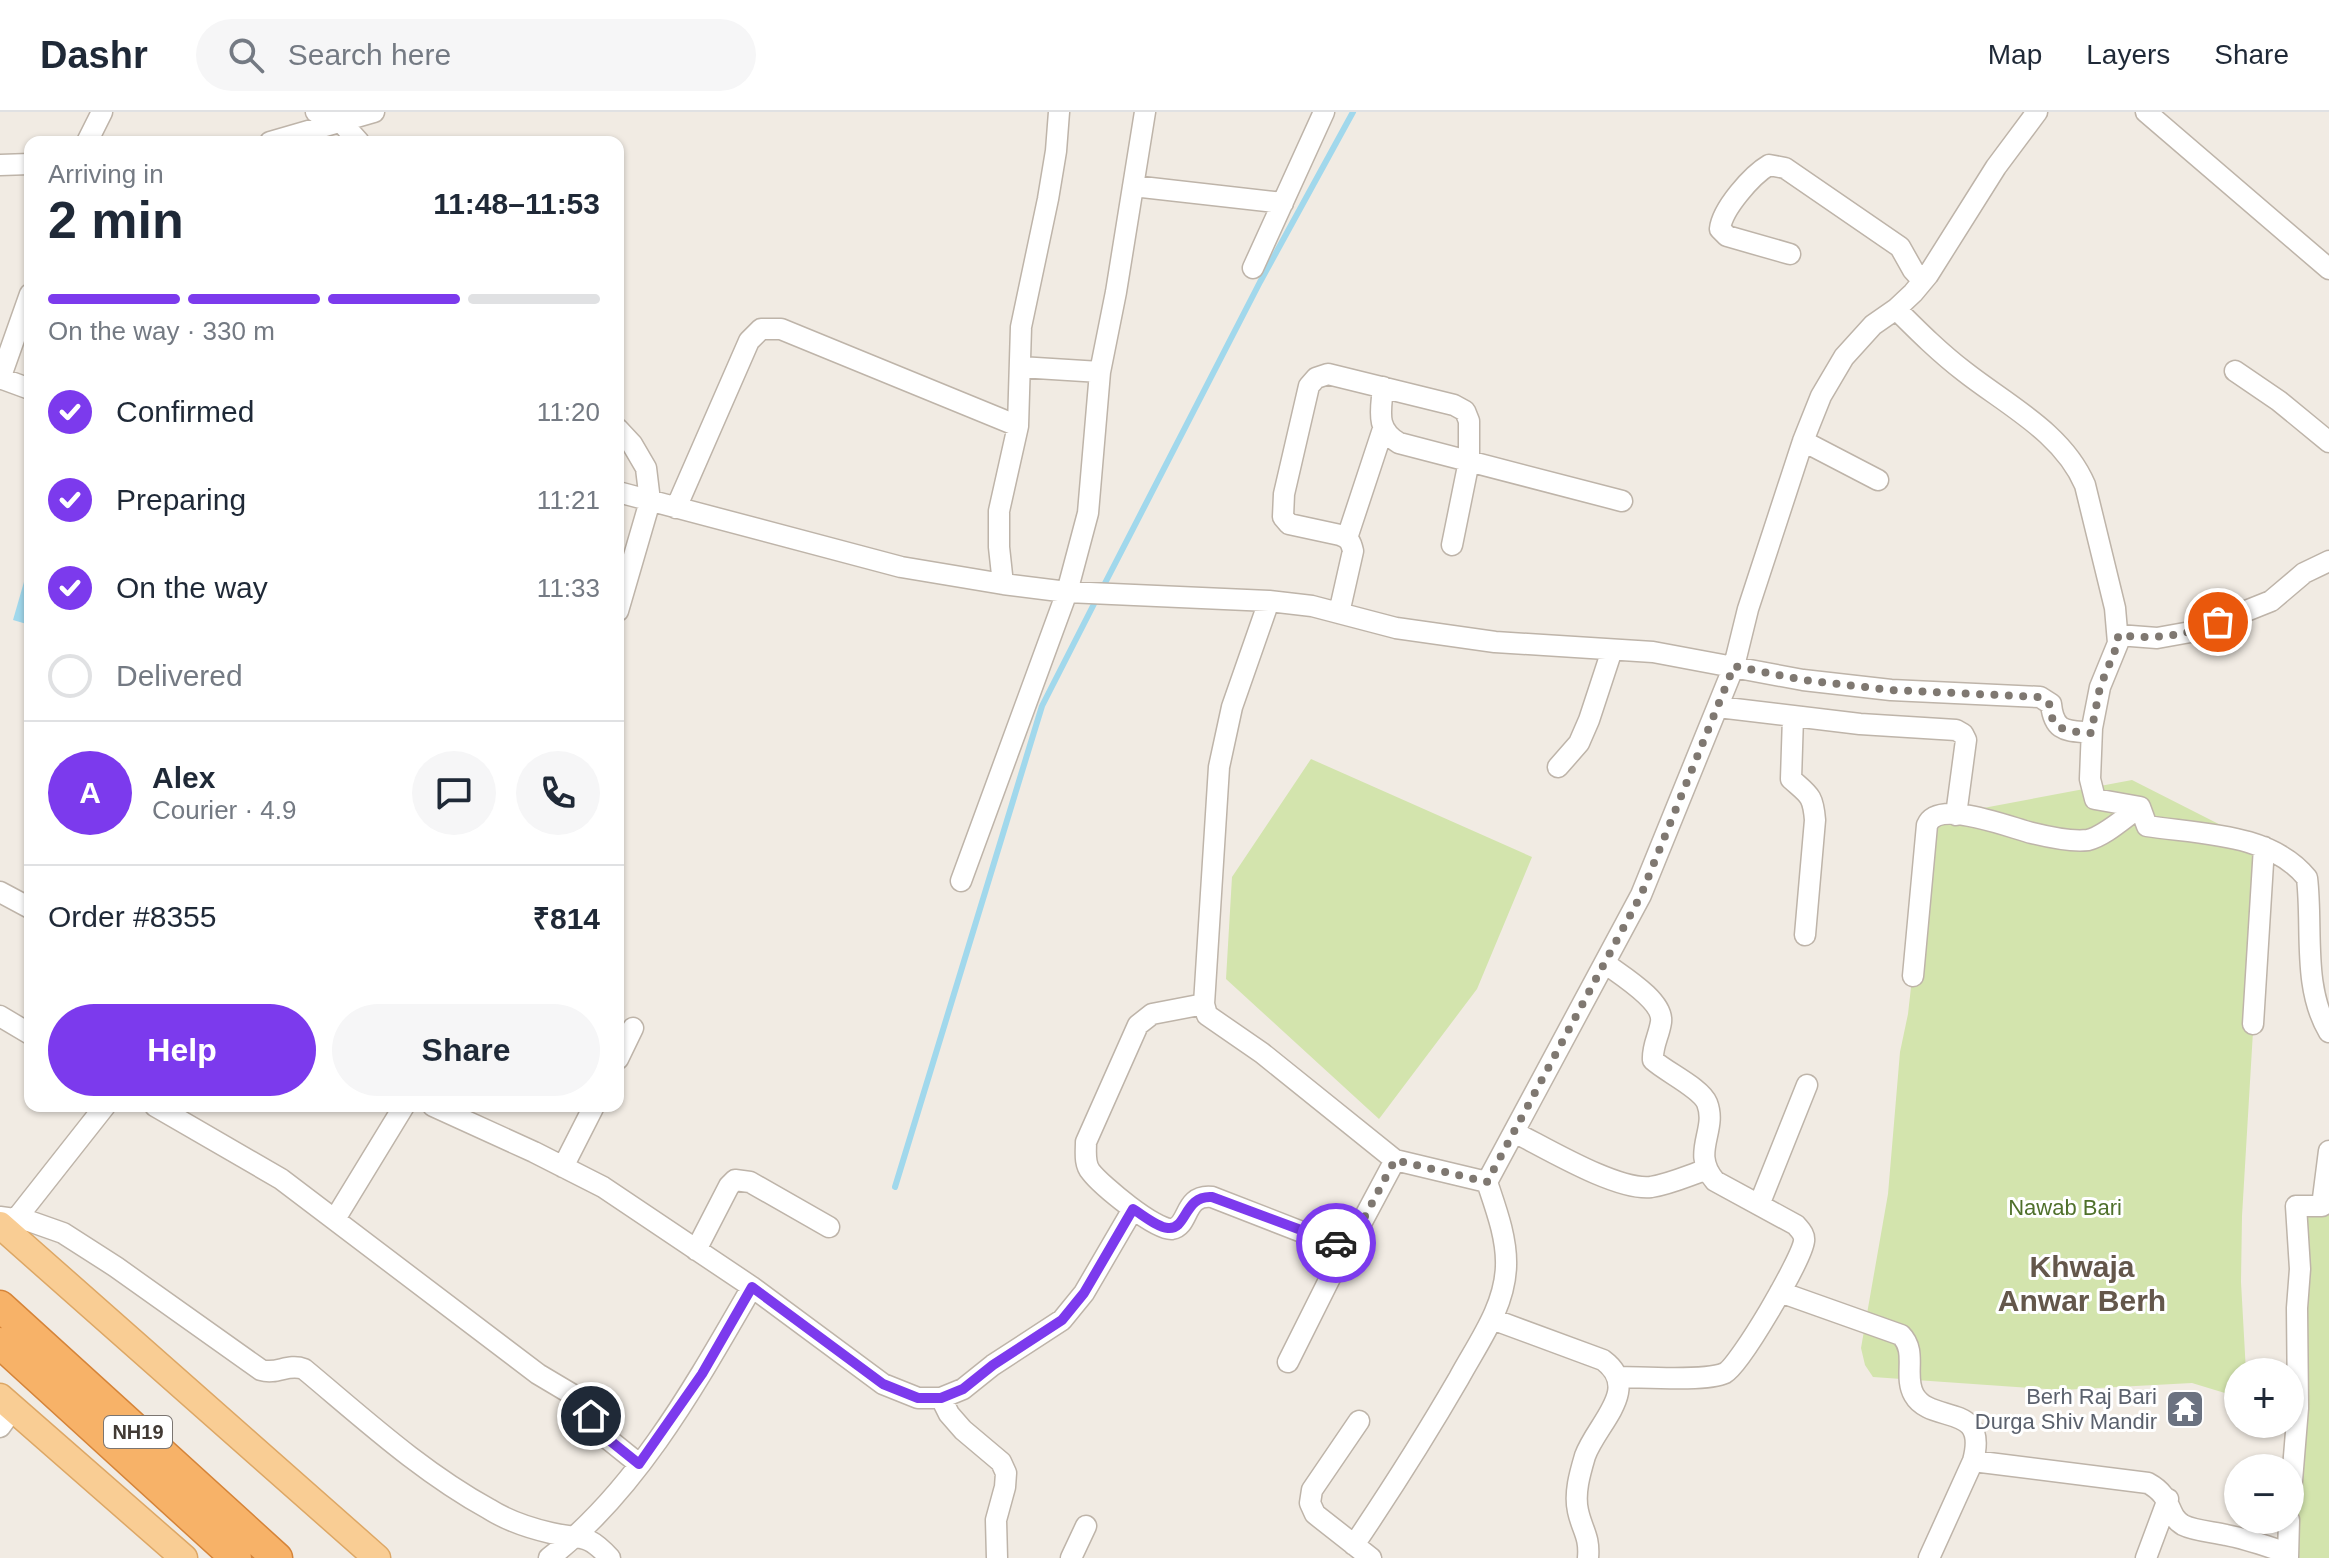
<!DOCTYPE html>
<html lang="en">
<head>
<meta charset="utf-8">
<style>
	:root { --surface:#fff; --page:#f6f6f7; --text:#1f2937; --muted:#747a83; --line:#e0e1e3; --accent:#7c3aed }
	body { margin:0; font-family:Helvetica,sans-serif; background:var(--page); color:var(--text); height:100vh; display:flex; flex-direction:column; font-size:30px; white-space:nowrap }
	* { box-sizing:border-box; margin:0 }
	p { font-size:26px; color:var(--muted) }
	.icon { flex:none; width:44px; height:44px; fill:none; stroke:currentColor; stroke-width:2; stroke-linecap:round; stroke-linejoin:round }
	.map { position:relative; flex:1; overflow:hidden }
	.side { position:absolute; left:24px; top:24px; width:600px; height:976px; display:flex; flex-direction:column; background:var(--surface); border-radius:16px; box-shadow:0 2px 6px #0004 }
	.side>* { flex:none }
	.fabs { position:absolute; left:2224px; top:1246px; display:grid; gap:16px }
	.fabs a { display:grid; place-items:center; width:80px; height:80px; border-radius:50%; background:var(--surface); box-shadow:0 2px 6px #0004; font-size:40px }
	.pin { position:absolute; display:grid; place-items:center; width:68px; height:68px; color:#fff; margin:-34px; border:4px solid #fff; border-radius:50%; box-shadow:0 2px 8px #0007 }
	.courier { position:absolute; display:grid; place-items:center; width:80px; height:80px; margin:-40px; border:6px solid #7c3aed; border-radius:50%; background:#fff; color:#222; box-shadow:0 2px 10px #0007 }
	.head em { font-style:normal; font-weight:700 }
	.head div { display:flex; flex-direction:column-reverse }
	.head { display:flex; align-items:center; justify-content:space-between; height:136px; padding:0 24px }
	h1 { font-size:52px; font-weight:700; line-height:60px }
	.bar { display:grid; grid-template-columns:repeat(4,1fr); gap:12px 8px; align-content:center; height:96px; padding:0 24px }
	.bar i { height:10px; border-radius:6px; background:var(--line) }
	.bar .current { background:var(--accent) }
	.bar p { grid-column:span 4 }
	.line { display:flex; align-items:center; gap:20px; padding:0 24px; border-top:2px solid var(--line) }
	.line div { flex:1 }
	.round { display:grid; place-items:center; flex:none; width:84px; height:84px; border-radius:42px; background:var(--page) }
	ol { padding:0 24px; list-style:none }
	li { display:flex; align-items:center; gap:24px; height:88px }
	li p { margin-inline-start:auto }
	li .icon { padding:8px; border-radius:50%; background:var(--accent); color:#fff; stroke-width:4 }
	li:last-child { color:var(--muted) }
	li i { width:44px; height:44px; border:4px solid var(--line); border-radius:50% }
	.action { display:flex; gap:16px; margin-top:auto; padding:16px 24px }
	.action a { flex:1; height:92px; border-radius:48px; background:var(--accent); color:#fff; font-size:32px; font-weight:700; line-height:92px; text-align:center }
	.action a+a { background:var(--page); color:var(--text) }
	header { display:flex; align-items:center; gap:48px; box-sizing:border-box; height:112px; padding:0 40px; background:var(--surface); border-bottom:2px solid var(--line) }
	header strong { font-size:38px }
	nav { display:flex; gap:44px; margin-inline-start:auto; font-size:28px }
	.search { width:560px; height:72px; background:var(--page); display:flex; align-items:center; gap:20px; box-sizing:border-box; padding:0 28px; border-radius:44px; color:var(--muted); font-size:30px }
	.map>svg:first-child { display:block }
</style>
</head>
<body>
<header>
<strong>Dashr</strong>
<div class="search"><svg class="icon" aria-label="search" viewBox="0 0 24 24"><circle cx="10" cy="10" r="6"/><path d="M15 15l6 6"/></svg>Search here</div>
<nav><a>Map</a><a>Layers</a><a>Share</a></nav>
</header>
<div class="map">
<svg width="2329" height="1446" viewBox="0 0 2329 1446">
	<rect width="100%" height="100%" fill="#f1ebe3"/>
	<!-- green -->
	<path fill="#d3e4ad" d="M1311,647L1532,745L1477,877L1379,1007L1226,867L1232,765Z
		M2132,668L2264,735L2242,1104L2241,1170L2246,1260H2238V1285L2192,1271L2061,1278L1873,1265L1865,1253L1861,1236L1888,1082L1900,940L1908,902L1930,706Z
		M2329,1034V1446H2292L2299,1132Z"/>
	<!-- water -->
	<path fill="#a1d8ec" d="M30,449V513L13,508Z"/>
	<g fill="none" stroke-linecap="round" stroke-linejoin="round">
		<!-- stream -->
		<path stroke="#a1d8ec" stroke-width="6" d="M1102,477L1260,170L1353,0
			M895,1075L1042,594L1097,486"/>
		<!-- minor casing -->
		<g stroke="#beb4a9" stroke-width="23">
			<path id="minor" d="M316,0L342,11L359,30
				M2146,0L2329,157
				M87,30L102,0
				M270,30L374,0
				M0,53L30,52
				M1133,74L1283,91
				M1790,142L1727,124L1720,117C1722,97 1752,63 1769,53L1785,56L1900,135L1913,158L1923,169
				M1253,156L1324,0
				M1896,197C1918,219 1940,241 1965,260C2007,293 2063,321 2085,373L2115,496L2118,531L2100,575L2092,616L2090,667L2095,687L2140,695L2147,714C2199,722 2271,721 2307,766C2313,816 2302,875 2329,920
				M1020,255L1100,260
				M2235,259L2279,289L2329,330
				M0,266L30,277
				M0,267L30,182
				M1383,275C1381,299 1375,317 1399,331L1622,389
				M618,317L632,332L646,356L650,389L618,499
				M1803,329L1878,368
				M618,380L901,455L1003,472L1067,480L1269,489L1312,494L1396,516L1495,530L1653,540L1803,568L1891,578L2040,585L2051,592C2054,621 2067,618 2091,621
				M676,396L749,229L761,217H781L1018,314
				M1347,426L1383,317
				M1003,472L999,435V399L1018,314L1021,215L1048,87L1056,39L1059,0
				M1269,489L1232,595L1219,655L1204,892L1207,903L1262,941L1395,1048L1487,1070
				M1339,501L1353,439C1351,430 1349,426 1340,423L1289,412L1283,405L1284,382L1309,274L1316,266L1328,262L1454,293L1465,299L1469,309V349L1452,433
				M2118,523L2157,526L2196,519L2271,489L2304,461L2329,449
				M1718,595L1860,612L1956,618L1963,622L1966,628L1956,703
				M1793,605L1791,667C1809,683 1813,683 1815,708L1805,823
				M1558,655L1579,631L1589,608L1612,538
				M961,769L1067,480L1088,401L1100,260L1116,180L1145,0
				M0,780L30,796
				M1606,852C1622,864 1664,889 1661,910C1659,924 1652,934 1653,948C1666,960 1701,976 1707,991C1718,1019 1690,1040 1715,1069L1796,1113C1800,1118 1805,1122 1804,1129C1802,1147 1740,1253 1725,1261C1706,1270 1642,1265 1619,1265
				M1913,864L1927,713C1938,686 2011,716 2032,721C2048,725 2071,730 2088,728C2105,724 2125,705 2140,695
				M1204,892L1152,902L1138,913L1086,1030C1086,1040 1084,1052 1091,1060C1101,1073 1156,1119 1172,1117C1190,1114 1183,1082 1212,1085L1320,1127C1336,1131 1344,1134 1356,1121L1395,1048
				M0,904L30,922
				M2253,912L2264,735
				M618,947L633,916
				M155,994L281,1067L538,1262L580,1287L588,1295L595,1314L603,1323L639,1352
				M433,994L534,1040L603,1075L752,1175L883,1272L918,1286H941L963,1277L993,1253L1062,1208L1084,1181L1133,1097
				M1514,1020C1546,1036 1617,1079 1651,1075C1670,1072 1687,1064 1705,1058
				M563,1055L594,994
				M1759,1093L1807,973
				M0,1105L29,1109L63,1121L116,1155L261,1258C277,1263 288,1251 304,1257C363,1306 420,1359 489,1397C508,1409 529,1416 551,1421C582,1428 586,1420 610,1446
				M16,1107L105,994
				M335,1107L404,994
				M696,1138L729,1074L735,1068L750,1070L829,1115
				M1780,1180L1901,1223C1918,1240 1903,1264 1914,1283C1931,1313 1989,1289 1973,1349L1929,1446
				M1492,1207L1603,1248C1642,1277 1597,1311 1585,1344C1580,1361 1574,1381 1578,1399C1582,1418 1590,1424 1588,1446
				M1288,1250L1348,1130
				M941,1286L949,1302L963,1318L1001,1350L1006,1361L1005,1375L996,1408L997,1446
				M1359,1309L1312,1378L1310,1391L1315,1402L1371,1446
				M0,1315L13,1297
				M1973,1349L2148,1371C2174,1385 2166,1403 2183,1413C2195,1419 2214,1420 2226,1423C2247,1427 2267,1434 2287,1441
				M2290,1393L2298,1296L2297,1196L2300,1157L2296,1094H2322L2329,1039
				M1354,1433C1391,1378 1426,1323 1459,1266C1478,1231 1505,1195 1506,1154C1507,1126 1496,1097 1487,1070L1641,783L1734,554L1748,497L1803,329L1821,284L1844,245L1873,213L1896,197L1913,181L1928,163L1996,55L2037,0
				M549,1446C637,1379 697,1270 752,1175
				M1071,1446L1086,1414
				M2146,1446L2168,1387
				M2288,1446L2289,1408"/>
		</g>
		<!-- major casing -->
		<g stroke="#dda765" stroke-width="29">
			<path id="major" d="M0,1113L377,1446
				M0,1285L184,1446"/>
		</g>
		<!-- highway casing -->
		<g stroke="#d58439" stroke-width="33">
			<path id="highway" d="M0,1194L277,1446
				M0,1231L236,1446"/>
		</g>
		<!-- minor -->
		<use href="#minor" stroke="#fff" stroke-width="20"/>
		<!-- major -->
		<use href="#major" stroke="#f9cd94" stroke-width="26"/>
		<!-- highway -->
		<use href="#highway" stroke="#f7b268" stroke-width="30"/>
	</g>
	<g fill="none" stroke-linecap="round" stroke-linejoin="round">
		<!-- done -->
		<path stroke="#7f7871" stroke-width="8" stroke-dasharray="0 14.4" d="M1336,1131L1348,1130L1356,1121L1395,1048L1487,1070L1641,783L1734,554L1803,568L1891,578L2040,585C2057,591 2046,604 2057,613C2065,620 2081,620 2091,621L2100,575L2118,531V523C2154,528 2184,524 2218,510"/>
		<!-- route -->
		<path stroke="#7c3aed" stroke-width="10" d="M591,1304L603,1323L639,1352L702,1262L752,1175L883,1272L918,1286H941L963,1277L993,1253L1062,1208L1084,1181L1133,1097C1143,1103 1157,1115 1168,1116C1187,1118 1184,1083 1212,1085L1336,1131"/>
	</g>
	<!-- icons -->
	<defs>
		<g id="temple-square" transform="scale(2)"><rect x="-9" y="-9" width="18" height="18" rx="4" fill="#6b7280" stroke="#fff"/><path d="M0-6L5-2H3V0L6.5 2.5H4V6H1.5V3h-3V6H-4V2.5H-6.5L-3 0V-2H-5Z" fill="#fff"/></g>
	</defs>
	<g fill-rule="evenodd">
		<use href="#temple-square" x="2185" y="1297"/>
	</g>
	<g text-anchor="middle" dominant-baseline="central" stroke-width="6" stroke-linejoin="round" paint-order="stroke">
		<!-- shield labels -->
		<rect fill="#fff" stroke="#7b7571" stroke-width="2" x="104" y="1304" width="68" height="32" rx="6"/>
		<g font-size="20" font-weight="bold" fill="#423a34">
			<text x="138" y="1320">NH19</text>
		</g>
		<!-- park labels -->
		<g font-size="22" fill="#4f702b" stroke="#fff">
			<text x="2065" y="1095">Nawab Bari</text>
		</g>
		<!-- worship labels -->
		<g font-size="22" fill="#5b616d" stroke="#fff" text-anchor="end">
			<text x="2157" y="1284">Berh Raj Bari<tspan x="2157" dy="25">Durga Shiv Mandir</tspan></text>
		</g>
		<!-- district labels -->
		<g font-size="30" font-weight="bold" fill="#64574b" stroke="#fff">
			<text x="2082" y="1154">Khwaja<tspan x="2082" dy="34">Anwar Berh</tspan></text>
		</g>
	</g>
</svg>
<div class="fabs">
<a>+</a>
<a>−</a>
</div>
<div class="pin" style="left:2218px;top:510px;background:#ea580c"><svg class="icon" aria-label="bag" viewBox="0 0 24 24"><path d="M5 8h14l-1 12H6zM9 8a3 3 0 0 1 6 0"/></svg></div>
<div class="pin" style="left:591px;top:1304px;background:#1f2937"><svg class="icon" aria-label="home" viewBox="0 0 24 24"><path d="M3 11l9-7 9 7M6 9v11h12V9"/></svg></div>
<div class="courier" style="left:1336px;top:1131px"><svg class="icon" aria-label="car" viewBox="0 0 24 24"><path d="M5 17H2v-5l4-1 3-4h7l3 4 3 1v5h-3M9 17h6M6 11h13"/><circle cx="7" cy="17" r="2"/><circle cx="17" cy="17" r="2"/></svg></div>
<section class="side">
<div class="head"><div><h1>2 min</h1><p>Arriving in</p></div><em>11:48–11:53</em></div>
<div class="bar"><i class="current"></i><i class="current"></i><i class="current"></i><i></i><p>On the way · 330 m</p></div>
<ol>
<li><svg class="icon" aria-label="check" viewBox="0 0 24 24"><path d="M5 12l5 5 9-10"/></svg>Confirmed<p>11:20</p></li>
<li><svg class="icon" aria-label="check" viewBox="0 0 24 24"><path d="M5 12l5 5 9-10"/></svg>Preparing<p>11:21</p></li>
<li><svg class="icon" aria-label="check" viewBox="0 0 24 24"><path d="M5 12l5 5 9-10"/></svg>On the way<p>11:33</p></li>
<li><i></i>Delivered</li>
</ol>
<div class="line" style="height:144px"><b class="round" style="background:var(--accent);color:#fff">A</b><div><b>Alex</b><p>Courier · 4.9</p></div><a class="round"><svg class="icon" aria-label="chat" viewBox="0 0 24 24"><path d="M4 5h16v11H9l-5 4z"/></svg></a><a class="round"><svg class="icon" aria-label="phone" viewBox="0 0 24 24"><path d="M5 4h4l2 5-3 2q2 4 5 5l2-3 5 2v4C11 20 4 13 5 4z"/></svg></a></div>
<div class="line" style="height:104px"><div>Order #8355</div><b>₹814</b></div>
<div class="action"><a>Help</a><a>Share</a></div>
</section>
</div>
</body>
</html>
